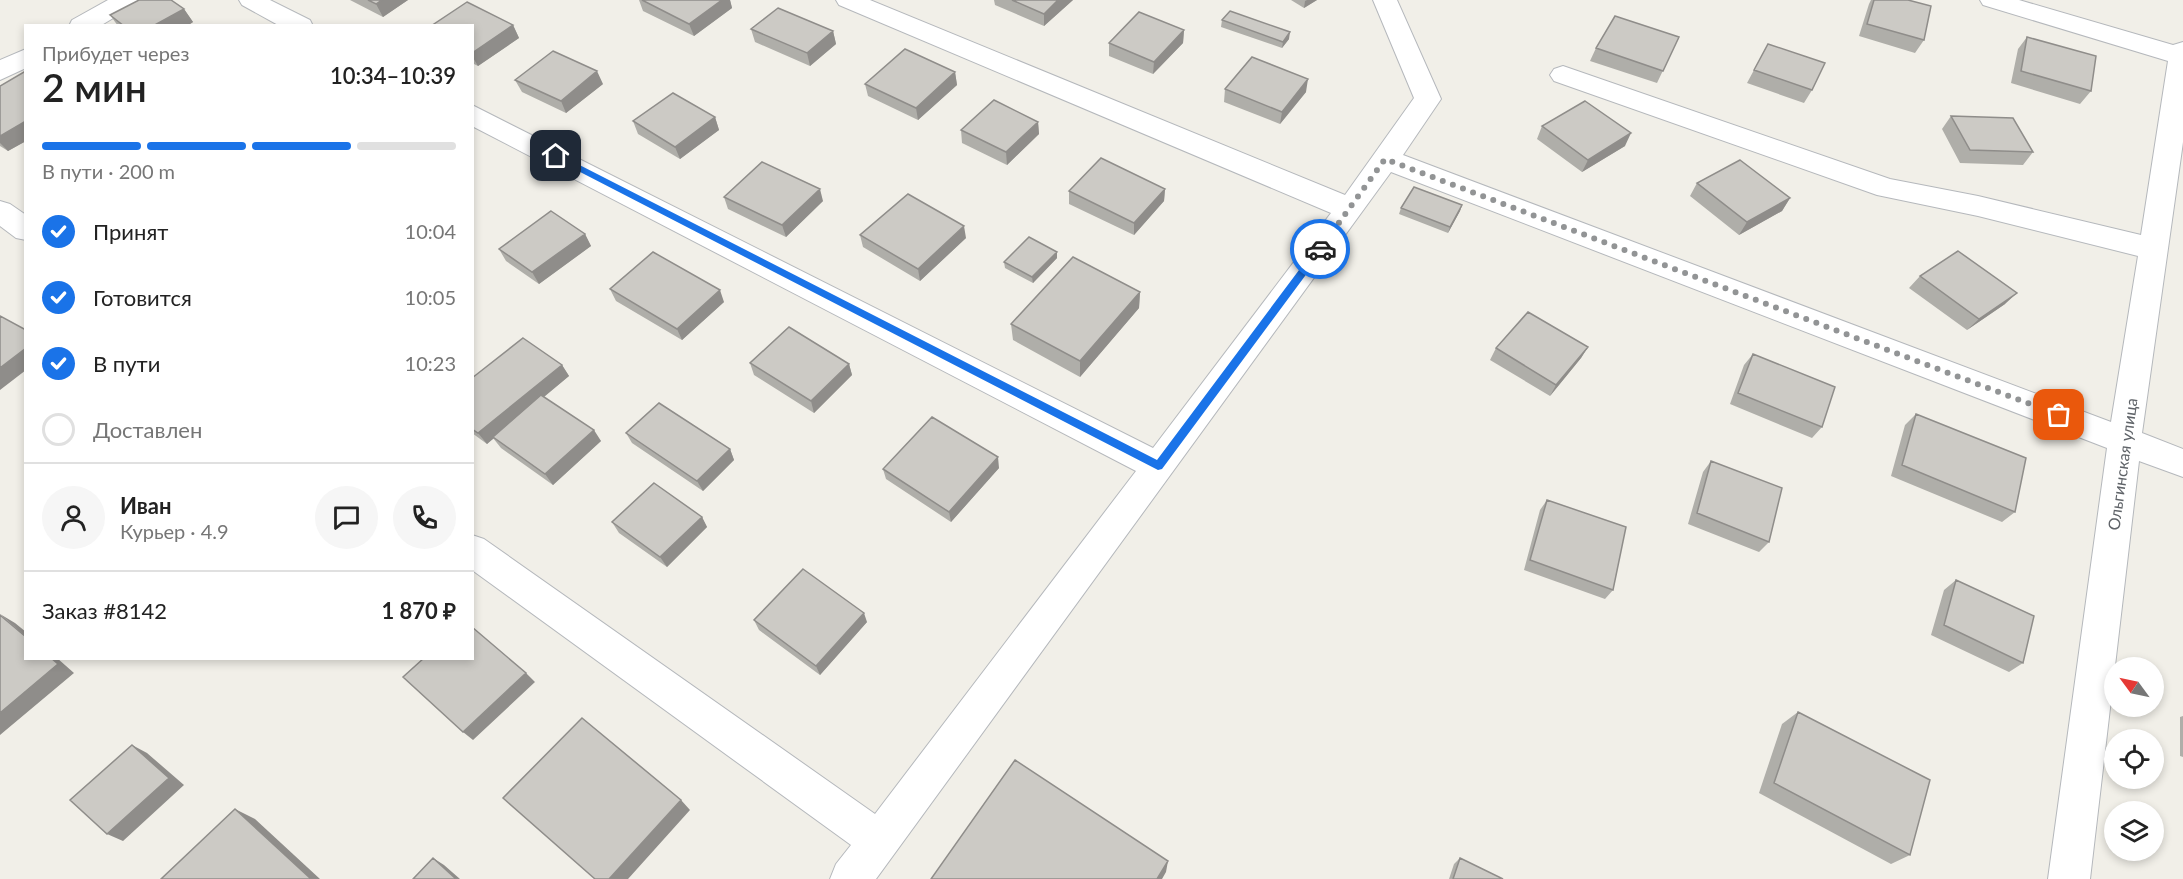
<!DOCTYPE html>
<html lang="ru">
<head>
<meta charset="utf-8">
<style>
	:root { --surface:#fff; --page:#f6f6f6; --text:#222; --muted:#767676; --line:#e0e0e0; --accent:#1a73e8 }
	body { margin:0; font-family:Lato,sans-serif; background:var(--page); color:var(--text); height:100vh; display:flex; flex-direction:column; font-size:22px; white-space:nowrap }
	* { box-sizing:border-box; margin:0 }
	p { font-size:20px; color:var(--muted) }
	.icon { flex:none; width:33px; height:33px; fill:none; stroke:currentColor; stroke-width:2; stroke-linecap:round; stroke-linejoin:round }
	.map { position:relative; flex:1; overflow:hidden }
	.sheet { position:absolute; left:24px; top:24px; width:450px; height:636px; display:flex; flex-direction:column; background:var(--surface); border-radius:0px; box-shadow:0 3px 9px #0003 }
	.sheet>* { flex:none }
	.needle { width:39px; rotate:303deg }
	.tools { position:absolute; left:2104px; top:657px; display:grid; gap:12px }
	.tools a { display:grid; place-items:center; width:60px; height:60px; border-radius:50%; background:var(--surface); box-shadow:0 3px 9px #0003; font-size:30px }
	.pin { position:absolute; display:grid; place-items:center; width:51px; height:51px; color:#fff; margin:-26px; border-radius:12px; box-shadow:0 3px 9px #0006 }
	.courier { position:absolute; display:grid; place-items:center; width:60px; height:60px; margin:-30px; border:4px solid #1a73e8; border-radius:50%; background:#fff; color:#222; box-shadow:0 2px 8px #0007 }
	.headline em { font-style:normal; font-weight:600 }
	.headline div { display:flex; flex-direction:column-reverse }
	.headline { display:flex; align-items:center; justify-content:space-between; height:102px; padding:0 18px }
	h1 { font-size:39px; font-weight:600; line-height:45px }
	.bar { display:grid; grid-template-columns:repeat(4,1fr); gap:9px 6px; align-content:center; height:72px; padding:0 18px }
	.bar i { height:8px; border-radius:4px; background:var(--line) }
	.bar .selected { background:var(--accent) }
	.bar p { grid-column:span 4 }
	.line { display:flex; align-items:center; gap:15px; padding:0 18px; border-top:2px solid var(--line) }
	.line div { flex:1 }
	.round { display:grid; place-items:center; flex:none; width:63px; height:63px; border-radius:32px; background:var(--page) }
	ol { padding:0 18px; list-style:none }
	li { display:flex; align-items:center; gap:18px; height:66px }
	li p { margin-inline-start:auto }
	li .icon { padding:6px; border-radius:50%; background:var(--accent); color:#fff; stroke-width:4 }
	li:last-child { color:var(--muted) }
	li i { width:33px; height:33px; border:3px solid var(--line); border-radius:50% }
	.map>svg:first-child { display:block }
</style>
</head>
<body>
<div class="map">
<svg width="2183" height="879" viewBox="0 0 2183 879">
	<rect width="100%" height="100%" fill="#f1efe8"/>
	<g fill="none" stroke-linecap="round" stroke-linejoin="round">
		<!-- minor casing -->
		<g stroke="#b5b8bc" stroke-width="2">
			<path id="minor" d="M108,0H138L135,5L100,26H69L72,20Z
				M239,0H270L310,20L313,26H280L242,5Z
				M836,0H870L1345,195L1414,98L1373,0H1397L1441,99L1403,155L2111,422L2138,256L1978,216L1877,195L1554,81L1550,75L1554,69L1563,66L1890,179L1978,196L2141,235L2168,61L1983,5L1980,0H2019L2173,45L2183,42V142L2142,433L2183,449V477L2139,461L2090,879H2048L2107,448L1391,172L876,879H830L836,864L851,845L472,570V535L484,539L875,814L1136,471L472,126V105L1153,448L1331,213L839,5Z
				M26,49V68L0,80V60Z
				M0,201L10,204L26,215V240L16,238L0,226Z"/>
		</g>
		<!-- minor -->
		<use href="#minor" fill="#fff" fill-rule="evenodd"/>
	</g>
	<!-- wall -->
	<path fill="#afaea9" d="M350,0H408L383,17Z
		M639,0H730L732,8L694,36L643,11Z
		M994,0H1073L1044,26L995,5Z
		M1291,0H1317L1304,8Z
		M1871,0H1908L1924,40L1915,53L1859,36L1869,4Z
		M184,9L193,22L187,26H118L110,15Z
		M1222,20L1289,39L1282,48L1221,27Z
		M513,25L519,38L478,66L472,63V26Z
		M751,29L833,31L836,44L810,66L755,42Z
		M1184,30L1183,43L1153,74L1109,56V43Z
		M1679,37L1657,83L1590,61L1596,48Z
		M2027,37L2091,91L2080,104L2011,83L2018,49Z
		M1768,44L1812,90L1804,103L1747,83Z
		M955,72L957,85L918,120L868,96L865,84Z
		M26,74V141L8,151L0,146V86Z
		M515,80L603,84L566,113L522,92Z
		M1225,89L1306,92L1280,124L1224,102Z
		M1951,116L2033,152L2023,165L1960,163L1942,129Z
		M715,117L719,130L680,159L638,134L633,121Z
		M1038,122L1039,134L1007,165L962,143L961,130Z
		M1542,126L1625,146L1582,172L1537,139Z
		M1697,183L1790,198L1782,211L1739,235L1690,196Z
		M1165,189L1164,201L1134,235L1069,204V191Z
		M724,197L823,201L786,237L728,209Z
		M1462,205L1460,211L1448,233L1399,214L1401,208Z
		M585,234L591,246L539,284L506,261L499,249Z
		M860,235L966,238L920,281L863,247Z
		M1057,252V258L1033,283L1005,268L1004,262Z
		M1920,276L2005,304L1967,330L1909,288Z
		M610,289L724,302L682,340L616,301Z
		M1140,292L1139,308L1080,377L1013,340L1011,324Z
		M1588,347L1581,358L1550,396L1490,360L1496,348Z
		M1753,354L1822,427L1812,438L1730,404L1744,365Z
		M750,363L849,364L852,375L814,413L754,375Z
		M562,365L569,376L544,397L601,441L553,485L501,448L493,438L487,444L472,433V378Z
		M1916,414L2015,512L2002,522L1891,476L1905,425Z
		M626,433L730,449L734,460L703,491L632,443Z
		M1711,461L1769,542L1759,552L1688,524L1703,472Z
		M999,468L951,522L886,479L883,469Z
		M1547,500L1613,590L1605,599L1524,570L1540,510Z
		M702,517L707,527L667,567L619,533L612,522Z
		M1956,580L2023,663L2009,672L1931,635L1944,590Z
		M754,620L867,622L820,675L759,630Z
		M1798,712L1910,855L1891,864L1759,793L1782,724Z
		M2183,716V757L2180,756V717Z
		M1460,858L1503,879H1449L1454,864Z"/>
	<!-- shaded-wall -->
	<path fill="#8f8d8a" d="M382,0H408L383,17L376,4Z
		M722,0H730L732,8L694,36L689,24Z
		M1058,0H1073L1044,26V14Z
		M1307,0H1317L1304,8L1305,1Z
		M184,9L193,22L187,26H153Z
		M513,25L519,38L478,66L472,56V53Z
		M1184,30L1183,43L1153,74L1154,62Z
		M833,31L836,44L810,66L807,53Z
		M1290,32L1289,39L1282,48L1283,42Z
		M597,71L603,84L566,113L561,101Z
		M955,72L957,85L918,120L916,108Z
		M1308,79L1306,92L1280,124L1282,112Z
		M715,117L719,130L680,159L675,147Z
		M26,121V141L8,151L0,143V136Z
		M1038,122L1039,134L1007,165L1006,152Z
		M1631,133L1625,146L1582,172L1588,160Z
		M820,189L823,201L786,237L782,225Z
		M1165,189L1164,201L1134,235V223Z
		M1790,198L1782,211L1739,235L1747,222Z
		M1462,205L1460,211L1448,233L1450,227Z
		M964,226L966,238L920,281L918,269Z
		M585,234L591,246L539,284L532,272Z
		M1057,252V258L1033,283L1032,277Z
		M720,290L724,302L682,340L677,329Z
		M1140,292L1139,308L1080,377V361Z
		M2017,293L2005,304L1967,330L1979,319Z
		M1588,347L1581,358L1550,396L1556,385Z
		M26,348V370L0,390V368Z
		M849,364L852,375L814,413L811,401Z
		M562,365L569,376L487,444L478,433Z
		M594,430L601,441L553,485L545,474Z
		M730,449L734,460L703,491L697,481Z
		M998,457L999,468L951,522L949,512Z
		M702,517L707,527L667,567L660,557Z
		M864,613L867,622L820,675L816,666Z
		M0,614L15,623L26,632V637Z
		M51,658H57L74,673L0,735V713Z
		M526,673L535,682L473,740L463,732Z
		M132,745L147,753L184,785L123,841L107,834Z
		M681,800L690,810L628,879H609Z
		M235,809L255,819L320,879H311Z
		M433,858L444,865L460,879H456Z
		M1168,861L1166,872L1162,879H1157Z"/>
	<!-- building -->
	<path fill="#cccac5" stroke="#8f8d8a" stroke-width="1.5" d="M139,0H171L184,9L153,26H124L110,15Z
		M368,0H382L376,4Z
		M642,0H722L689,24Z
		M1012,0H1058L1044,14Z
		M1874,0H1908L1931,6L1924,40L1867,24Z
		M467,2L513,25L472,53V26H431Z
		M778,8L833,31L807,53L751,29Z
		M1230,11L1290,32L1283,42L1222,20Z
		M1139,12L1184,30L1154,62L1109,43Z
		M1615,16L1679,37L1663,71L1596,48Z
		M2027,37L2096,56L2091,91L2021,71Z
		M1768,44L1825,63L1812,90L1754,70Z
		M905,49L955,72L916,108L865,84Z
		M553,51L597,71L561,101L515,80Z
		M1252,57L1308,79L1282,112L1225,89Z
		M24,72L26,74V121L0,136V86Z
		M673,93L715,117L675,147L633,121Z
		M994,100L1038,122L1006,152L961,130Z
		M1585,101L1631,133L1588,160L1542,126Z
		M1951,116L2013,118L2033,152L1970,150Z
		M1101,158L1165,189L1134,223L1069,191Z
		M1740,160L1790,198L1747,222L1697,183Z
		M762,162L820,189L782,225L724,197Z
		M1414,187L1462,205L1450,227L1401,208Z
		M908,194L964,226L918,269L860,235Z
		M551,211L585,234L532,272L499,249Z
		M1029,237L1057,252L1032,277L1004,262Z
		M1958,251L2017,293L1979,319L1920,276Z
		M653,252L720,290L677,329L610,289Z
		M1073,257L1140,292L1080,361L1011,324Z
		M1528,312L1588,347L1556,385L1496,348Z
		M0,316L26,330V348L0,368Z
		M789,327L849,364L811,401L750,363Z
		M523,338L562,365L478,433L472,429V378Z
		M1753,354L1835,387L1822,427L1738,393Z
		M541,395L594,430L545,474L493,437Z
		M659,403L730,449L697,481L626,433Z
		M1916,414L2026,458L2015,512L1902,465Z
		M932,417L998,457L949,512L883,469Z
		M1711,461L1782,488L1769,542L1697,513Z
		M654,483L702,517L660,557L612,522Z
		M1547,500L1626,527L1613,590L1530,560Z
		M803,569L864,613L816,666L754,620Z
		M1956,580L2034,616L2023,663L1944,625Z
		M0,615L26,637V658H51L58,664L0,713Z
		M472,627L526,673L463,732L403,677L424,658H472Z
		M1798,712L1930,780L1910,855L1774,783Z
		M582,718L681,800L609,879H595L503,798Z
		M132,745L169,778L107,834L70,800Z
		M1015,760L1168,861L1157,879H931Z
		M235,809L311,879H161Z
		M433,858L456,879H413Z
		M1460,858L1503,879H1453Z"/>
	<!-- route -->
	<path fill="#1a73e8" d="M553,154H558L1157,460L1317,246H1323L1325,249L1162,469L1158,470L553,158Z"/>
	<g fill="none" stroke-linecap="round" stroke-linejoin="round">
		<!-- done -->
		<path stroke="#929495" stroke-width="6" stroke-dasharray="0 10.8" d="M1320,249L1385,159L2059,415"/>
	</g>
	<g text-anchor="middle" dominant-baseline="central" stroke-width="5" stroke-linejoin="round" paint-order="stroke">
		<!-- street labels -->
		<g font-size="16" fill="#5f6368" stroke="#fff">
			<text transform="translate(2122 464) rotate(-82)">Ольгинская улица</text>
		</g>
	</g>
</svg>
<div class="tools">
<a><svg class="needle" viewBox="-14 -14 28 28"><path d="M0-13l5 13h-10z" fill="#e53935"/><path d="M0 13l5-13h-10z" fill="#767676"/></svg></a>
<a><svg class="icon" aria-label="locate" viewBox="0 0 24 24"><circle cx="12" cy="12" r="6"/><path d="M12 2v4M12 18v4M2 12h4M18 12h4"/></svg></a>
<a><svg class="icon" aria-label="layers" viewBox="0 0 24 24"><path d="M12 4l9 5-9 5-9-5zM3 14l9 5 9-5"/></svg></a>
</div>
<div class="pin" style="left:2059px;top:415px;background:#ea580c"><svg class="icon" aria-label="bag" viewBox="0 0 24 24"><path d="M5 8h14l-1 12H6zM9 8a3 3 0 0 1 6 0"/></svg></div>
<div class="pin" style="left:556px;top:156px;background:#1f2937"><svg class="icon" aria-label="home" viewBox="0 0 24 24"><path d="M3 11l9-7 9 7M6 9v11h12V9"/></svg></div>
<div class="courier" style="left:1320px;top:249px"><svg class="icon" aria-label="car" viewBox="0 0 24 24"><path d="M5 17H2v-5l4-1 3-4h7l3 4 3 1v5h-3M9 17h6M6 11h13"/><circle cx="7" cy="17" r="2"/><circle cx="17" cy="17" r="2"/></svg></div>
<section class="sheet">
<div class="headline"><div><h1>2 мин</h1><p>Прибудет через</p></div><em>10:34–10:39</em></div>
<div class="bar"><i class="selected"></i><i class="selected"></i><i class="selected"></i><i></i><p>В пути · 200 m</p></div>
<ol>
<li><svg class="icon" aria-label="check" viewBox="0 0 24 24"><path d="M5 12l5 5 9-10"/></svg>Принят<p>10:04</p></li>
<li><svg class="icon" aria-label="check" viewBox="0 0 24 24"><path d="M5 12l5 5 9-10"/></svg>Готовится<p>10:05</p></li>
<li><svg class="icon" aria-label="check" viewBox="0 0 24 24"><path d="M5 12l5 5 9-10"/></svg>В пути<p>10:23</p></li>
<li><i></i>Доставлен</li>
</ol>
<div class="line" style="height:108px"><a class="round"><svg class="icon" aria-label="person" viewBox="0 0 24 24"><circle cx="12" cy="8" r="4"/><path d="M4 21q1-7 8-7t8 7"/></svg></a><div><b>Иван</b><p>Курьер · 4.9</p></div><a class="round"><svg class="icon" aria-label="chat" viewBox="0 0 24 24"><path d="M4 5h16v11H9l-5 4z"/></svg></a><a class="round"><svg class="icon" aria-label="phone" viewBox="0 0 24 24"><path d="M5 4h4l2 5-3 2q2 4 5 5l2-3 5 2v4C11 20 4 13 5 4z"/></svg></a></div>
<div class="line" style="height:78px"><div>Заказ #8142</div><b>1 870 ₽</b></div>
</section>
</div>
</body>
</html>
